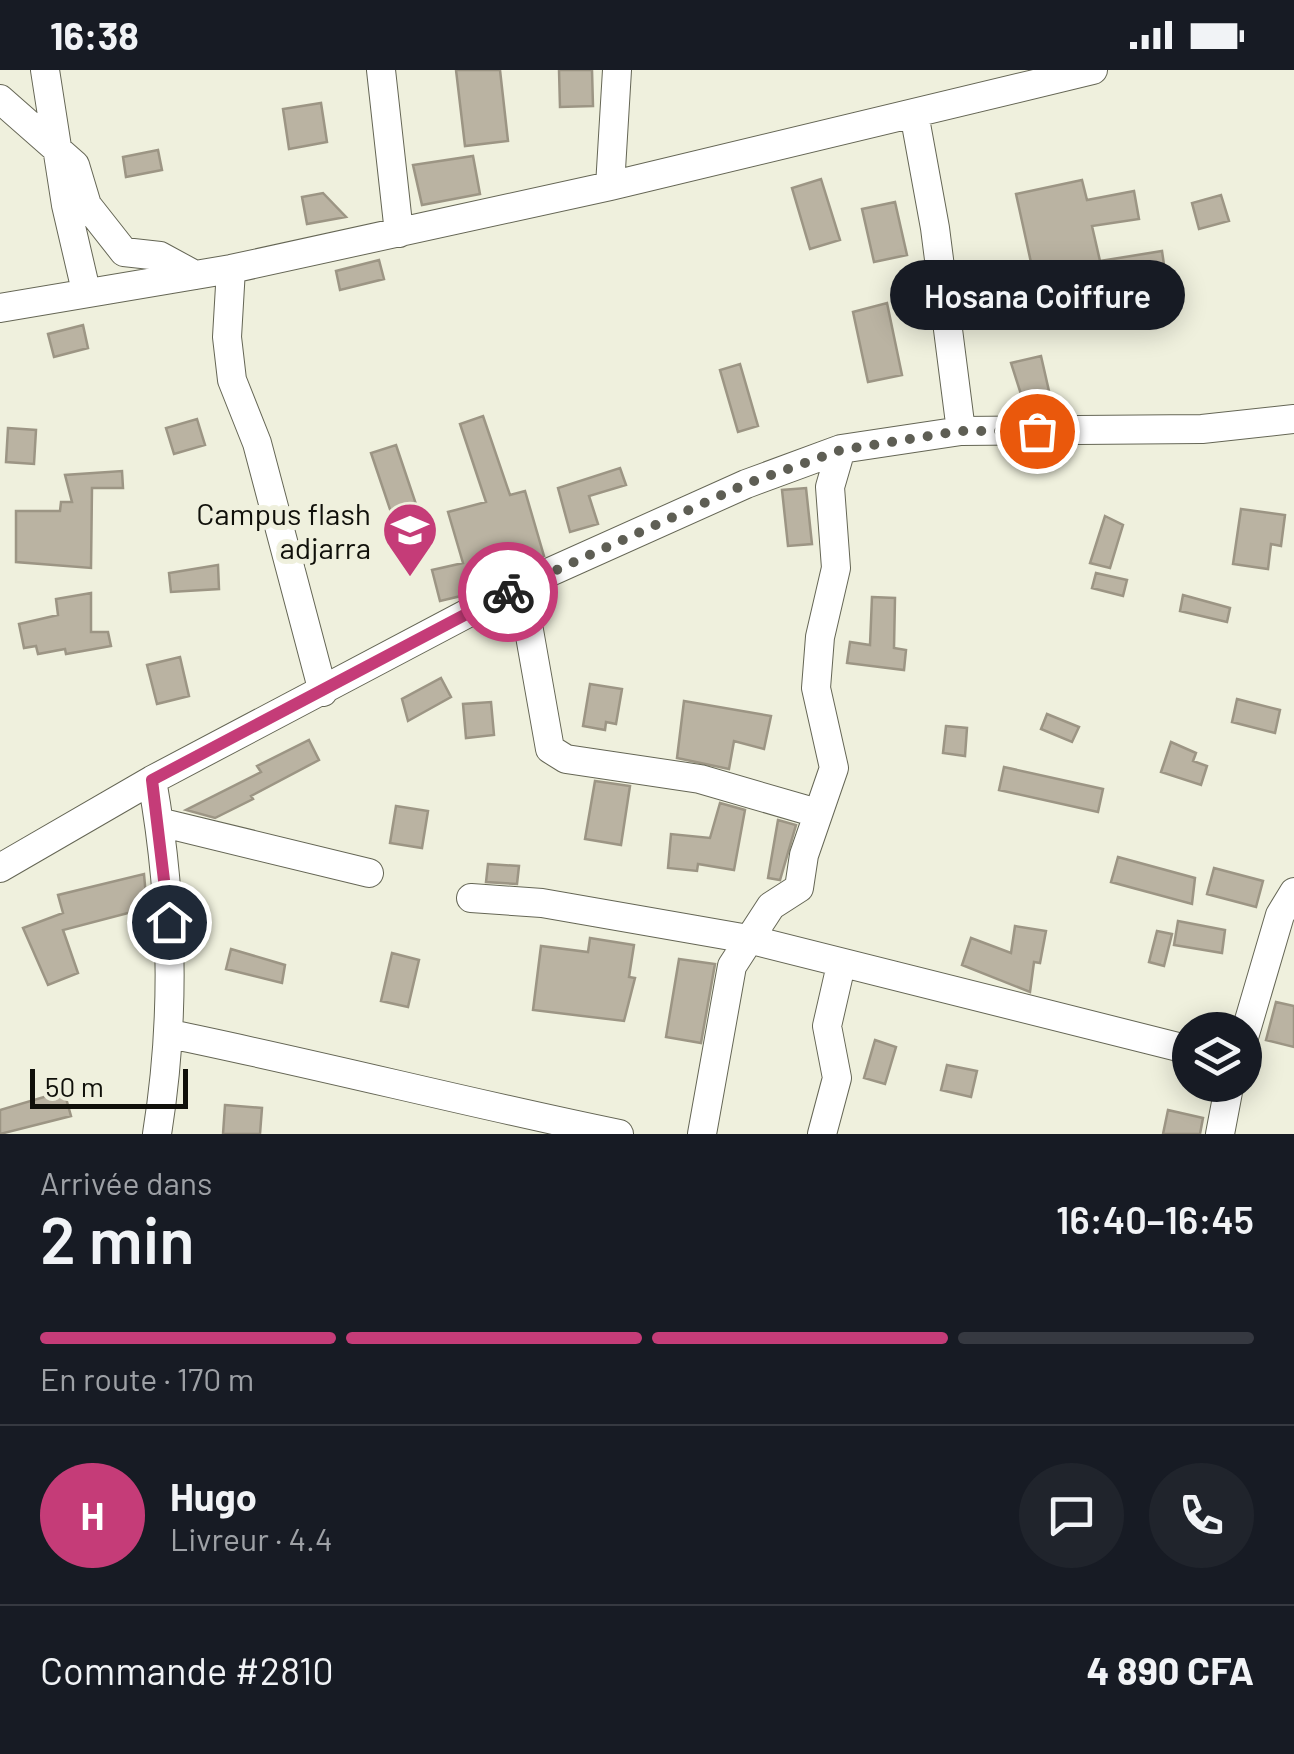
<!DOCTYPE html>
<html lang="fr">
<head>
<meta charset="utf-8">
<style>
	:root { --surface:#171b24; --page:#20242c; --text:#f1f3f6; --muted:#9ea1a6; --line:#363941; --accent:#c53c78 }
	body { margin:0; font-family:Barlow,sans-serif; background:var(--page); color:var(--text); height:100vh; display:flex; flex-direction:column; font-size:38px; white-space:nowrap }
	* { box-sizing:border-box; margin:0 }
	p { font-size:32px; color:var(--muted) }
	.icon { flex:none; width:55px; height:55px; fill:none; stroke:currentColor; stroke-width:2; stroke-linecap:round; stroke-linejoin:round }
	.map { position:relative; height:1064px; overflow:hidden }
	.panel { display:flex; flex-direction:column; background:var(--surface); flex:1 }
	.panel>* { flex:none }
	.buttons { position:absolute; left:1172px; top:942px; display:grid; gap:20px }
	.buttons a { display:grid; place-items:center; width:90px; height:90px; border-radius:50%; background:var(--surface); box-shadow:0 5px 25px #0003; font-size:50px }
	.scale { position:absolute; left:30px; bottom:25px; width:158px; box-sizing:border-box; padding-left:10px; border:5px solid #10100a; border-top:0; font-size:28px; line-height:35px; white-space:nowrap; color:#10100a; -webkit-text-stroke:8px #eff0dd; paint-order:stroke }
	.pin { position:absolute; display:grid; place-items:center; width:85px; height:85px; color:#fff; margin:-42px; border:5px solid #fff; border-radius:50%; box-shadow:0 2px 10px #0007 }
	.courier { position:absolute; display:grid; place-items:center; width:100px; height:100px; margin:-50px; border:8px solid #c53c78; border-radius:50%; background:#fff; color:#222; box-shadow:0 2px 12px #0007 }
	.bubble { position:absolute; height:70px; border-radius:35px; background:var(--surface); box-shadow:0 5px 25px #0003; font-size:32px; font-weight:600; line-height:70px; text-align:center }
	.overview em { font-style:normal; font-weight:600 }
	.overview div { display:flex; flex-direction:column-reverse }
	.overview { display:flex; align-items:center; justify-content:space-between; height:170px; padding:0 40px }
	h1 { font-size:65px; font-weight:600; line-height:75px }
	.bar { display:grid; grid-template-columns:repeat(4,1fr); gap:15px 10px; align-content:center; height:120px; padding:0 40px }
	.bar i { height:12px; border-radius:8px; background:var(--line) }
	.bar .on { background:var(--accent) }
	.bar p { grid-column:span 4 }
	.line { display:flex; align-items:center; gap:25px; padding:0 40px; border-top:2px solid var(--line) }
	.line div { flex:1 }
	.round { display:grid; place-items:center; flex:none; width:105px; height:105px; border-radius:52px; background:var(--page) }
	.status { display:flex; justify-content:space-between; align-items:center; height:70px; padding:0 50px; background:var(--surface); direction:ltr }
	.status svg { height:28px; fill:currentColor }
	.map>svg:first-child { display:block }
</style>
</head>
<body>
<div class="status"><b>16:38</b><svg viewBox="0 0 49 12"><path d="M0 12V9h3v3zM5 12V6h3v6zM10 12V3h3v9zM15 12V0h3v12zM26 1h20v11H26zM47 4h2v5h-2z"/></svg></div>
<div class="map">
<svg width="1294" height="1064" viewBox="0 0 1294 1064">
	<rect width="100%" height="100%" fill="#eff0dd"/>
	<!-- building -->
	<path fill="#bab3a2" stroke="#9c9584" stroke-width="2.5" d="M456,0H500L508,71L465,76Z
		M559,0H592L593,36L560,37Z
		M321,33L327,72L289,79L283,39Z
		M158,80L162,100L126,107L123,87Z
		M473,86L480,124L422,135L413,95Z
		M821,109L840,170L810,179L792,118Z
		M1082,110L1087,130L1134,121L1139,149L1092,156L1100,191L1162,181L1169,229L1131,235L1126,204L1039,229L1016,124Z
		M323,123L346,147L307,154L302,127Z
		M1221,125L1229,151L1199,159L1192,133Z
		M895,132L907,185L874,192L862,139Z
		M379,190L384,209L340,220L336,201Z
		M887,233L902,305L868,312L853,242Z
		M83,255L88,278L54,287L48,264Z
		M1041,286L1054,343H1027L1011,293Z
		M740,294L758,356L738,362L720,300Z
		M483,346L510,425L525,421L544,486L463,519L465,525L440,531L432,500L463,493L448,442L486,432L460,354Z
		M197,349L205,375L174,384L166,358Z
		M8,358L36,360L34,394L6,392Z
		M396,375L422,452L397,460L371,383Z
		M620,398L626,415L589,426L598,454L570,462L558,418Z
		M122,401L123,418H92L91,498L16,492V441H60L61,432H72L65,405Z
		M806,418L812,474L788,476L782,420Z
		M1241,439L1285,445L1281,476L1271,474L1268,499L1233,494Z
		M1105,446L1123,455L1110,498L1090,493Z
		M218,495L219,519L171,522L169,503Z
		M1096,503L1127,510L1123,526L1092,518Z
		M91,523V562H108L111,576L66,584L65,579L38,584L36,576L24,578L19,554L58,545L56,529Z
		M1183,525L1230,538L1227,552L1180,541Z
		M872,527L895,528L894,578L906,580L904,600L847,593L850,572L870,575Z
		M180,587L189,626L157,634L147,595Z
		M441,608L451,627L408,651L402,629Z
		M590,614L622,619L616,654L606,652L605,660L583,656Z
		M1237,629L1280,640L1275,663L1232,652Z
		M684,631L771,646L764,679L734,671L729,699L677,688Z
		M491,632L494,665L466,668L463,634Z
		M1047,644L1079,657L1072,672L1041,659Z
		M946,656L967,658L965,686L943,683Z
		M309,670L319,690L251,726L253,729L215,748L186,740L261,702L257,696Z
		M1171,672L1196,683L1193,691L1207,696L1201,715L1161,702Z
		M1004,697L1103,719L1098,742L999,720Z
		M595,711L630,716L621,775L585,769Z
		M720,733L745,740L734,800L698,794L697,801L668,798L671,764L710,768Z
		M396,736L428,741L422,778L390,773Z
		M778,750L796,755L780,810L768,808Z
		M1118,787L1195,808L1192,834L1111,812Z
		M488,794L519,796L517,814L486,812Z
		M1214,798L1263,811L1256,837L1207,824Z
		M144,804L147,838L63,860L78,903L48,915L23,858L63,843L58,825Z
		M1178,851L1225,860L1222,883L1174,875Z
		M1015,856L1046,861L1040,893L1034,892L1030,922L962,895L971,868L1011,883Z
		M1157,861L1172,864L1164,896L1149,892Z
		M590,868L634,875L629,907L635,908L624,951L533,940L541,876L588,882Z
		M231,879L285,895L282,913L226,899Z
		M392,883L419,890L408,937L381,931Z
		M679,889L715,894L701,973L666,967Z
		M1276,932L1294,936V977L1266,970Z
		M875,970L896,977L885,1014L864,1008Z
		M947,995L977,1001L971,1027L941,1020Z
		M64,1021L71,1046L0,1064V1040Z
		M225,1035L262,1038L260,1064H223Z
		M1168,1040L1203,1048L1200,1064H1163Z"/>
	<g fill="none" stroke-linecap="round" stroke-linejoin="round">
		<!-- minor casing -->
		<g stroke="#656655" stroke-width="30">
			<path id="minor" d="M45,0L66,135L86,221
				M381,0L399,163
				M0,29L75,95L87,135L124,182L160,186L195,205
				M914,43L935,158L961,361
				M610,116L617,0
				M231,199L227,267L232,310L257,373L323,622
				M0,238L231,199L610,116L1093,0
				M521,515L550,679L566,689L700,709L817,743
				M152,710C173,828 176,946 157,1064
				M159,752L369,803
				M0,798L152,710L521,515L746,414L841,379L961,361L1202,359L1294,349
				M471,828L542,833L748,869L1190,980
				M170,964C321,995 468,1033 619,1064
				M1245,964L1280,845L1294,822
				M702,1064L732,896L771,836L799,818L804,785L834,698L816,618L820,567L836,498L830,417L841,379
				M822,1064L837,1008L827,956L841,895
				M1220,1064L1228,1022L1225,1015"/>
		</g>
		<!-- minor -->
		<use href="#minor" stroke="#fff" stroke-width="28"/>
	</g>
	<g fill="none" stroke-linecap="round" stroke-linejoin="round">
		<!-- done -->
		<path stroke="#5e5e54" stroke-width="10" stroke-dasharray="0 18" d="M508,522L746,414L841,380L960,361H1037"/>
		<!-- route -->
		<path stroke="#c53c78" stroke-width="12" d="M169,852L152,710L508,522"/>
	</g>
	<!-- icons -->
	<defs>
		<g id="university-pin" transform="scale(2.875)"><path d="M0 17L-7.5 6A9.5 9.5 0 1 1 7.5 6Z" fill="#c53c78" stroke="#eff0dd"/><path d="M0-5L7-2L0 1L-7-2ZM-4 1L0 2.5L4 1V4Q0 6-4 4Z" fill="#fff"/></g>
	</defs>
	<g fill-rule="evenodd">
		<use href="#university-pin" x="410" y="460"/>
	</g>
	<g text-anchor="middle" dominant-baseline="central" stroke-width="10" stroke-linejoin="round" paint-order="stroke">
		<!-- poi labels -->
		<g font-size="30" fill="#10100a" stroke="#eff0dd" text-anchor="end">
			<text x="371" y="443">Campus flash<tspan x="371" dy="34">adjarra</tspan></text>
		</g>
	</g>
</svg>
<div class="buttons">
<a><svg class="icon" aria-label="layers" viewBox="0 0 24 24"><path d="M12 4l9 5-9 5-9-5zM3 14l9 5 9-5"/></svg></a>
</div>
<div class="scale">50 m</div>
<div class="pin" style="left:1037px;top:361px;background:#ea580c"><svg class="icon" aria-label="bag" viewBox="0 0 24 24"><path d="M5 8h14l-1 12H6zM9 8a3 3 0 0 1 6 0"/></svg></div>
<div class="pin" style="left:169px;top:852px;background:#1f2937"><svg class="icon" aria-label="home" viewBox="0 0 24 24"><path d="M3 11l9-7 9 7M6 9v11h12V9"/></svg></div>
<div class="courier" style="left:508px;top:522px"><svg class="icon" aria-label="bike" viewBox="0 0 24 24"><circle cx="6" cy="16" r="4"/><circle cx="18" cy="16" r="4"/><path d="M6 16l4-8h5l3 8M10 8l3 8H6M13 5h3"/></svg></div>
<div class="bubble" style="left:890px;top:190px;width:295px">Hosana Coiffure</div>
</div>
<section class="panel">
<div class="overview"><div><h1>2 min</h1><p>Arrivée dans</p></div><em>16:40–16:45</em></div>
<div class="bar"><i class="on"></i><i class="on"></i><i class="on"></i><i></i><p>En route · 170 m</p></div>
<div class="line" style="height:180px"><b class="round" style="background:var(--accent);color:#fff">H</b><div><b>Hugo</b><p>Livreur · 4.4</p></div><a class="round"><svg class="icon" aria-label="chat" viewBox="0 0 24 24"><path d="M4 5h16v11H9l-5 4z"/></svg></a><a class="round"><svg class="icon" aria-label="phone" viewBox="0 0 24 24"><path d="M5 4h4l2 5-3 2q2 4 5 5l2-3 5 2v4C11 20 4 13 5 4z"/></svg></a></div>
<div class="line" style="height:130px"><div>Commande #2810</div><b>4 890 CFA</b></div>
</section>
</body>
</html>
